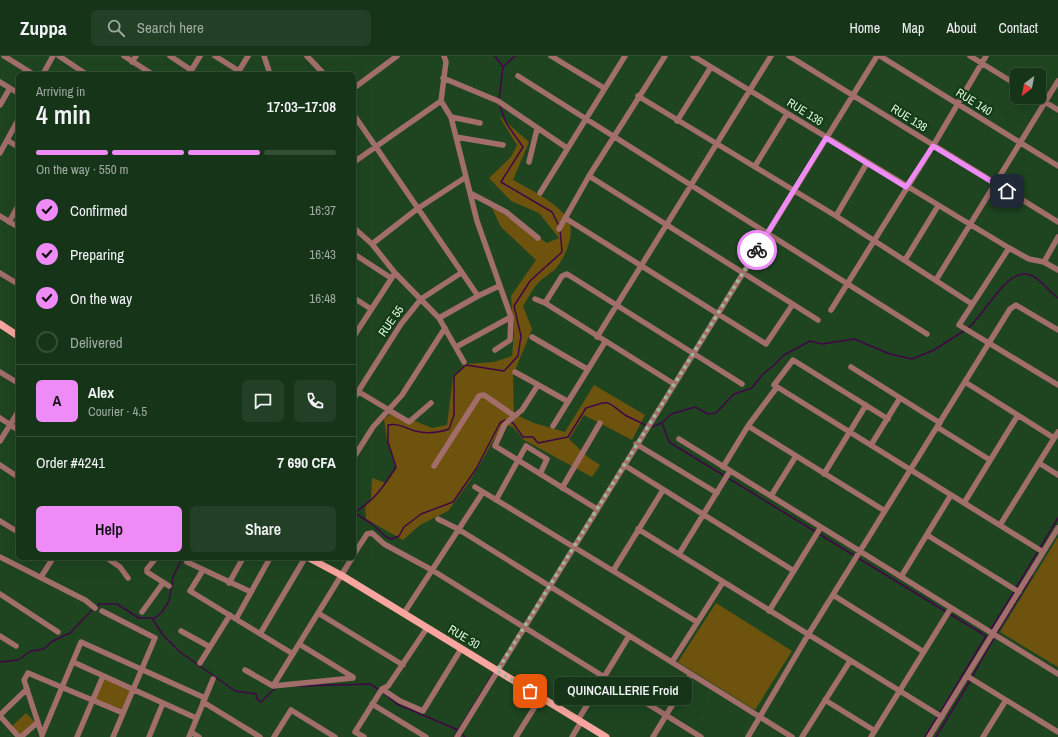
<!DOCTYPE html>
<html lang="en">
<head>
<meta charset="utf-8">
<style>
	:root { --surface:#163418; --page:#233f25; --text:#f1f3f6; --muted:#9eaaa2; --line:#354f37; --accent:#ef8bf6 }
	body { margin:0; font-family:"Archivo Narrow",sans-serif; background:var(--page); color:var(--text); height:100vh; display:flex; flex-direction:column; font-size:15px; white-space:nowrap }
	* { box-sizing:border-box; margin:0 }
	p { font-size:13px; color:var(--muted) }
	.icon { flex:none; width:22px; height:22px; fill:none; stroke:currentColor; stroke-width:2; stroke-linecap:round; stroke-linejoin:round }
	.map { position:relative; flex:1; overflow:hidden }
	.panel { position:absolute; left:16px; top:16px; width:340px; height:488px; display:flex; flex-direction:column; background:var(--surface); border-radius:6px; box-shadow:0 4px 16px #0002,0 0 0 1px var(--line) }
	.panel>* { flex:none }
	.needle { width:26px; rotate:212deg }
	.buttons { position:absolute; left:1010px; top:12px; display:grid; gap:8px }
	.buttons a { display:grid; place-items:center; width:36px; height:36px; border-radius:6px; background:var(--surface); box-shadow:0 4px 16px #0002,0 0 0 1px var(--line); font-size:20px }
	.pin { position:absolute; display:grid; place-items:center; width:34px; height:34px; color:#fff; margin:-17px; border-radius:8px; box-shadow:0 2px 6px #0006 }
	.courier { position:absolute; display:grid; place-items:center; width:40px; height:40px; margin:-20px; border:3px solid #ef8bf6; border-radius:50%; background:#fff; color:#222; box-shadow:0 1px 5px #0007 }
	.bubble { position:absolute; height:28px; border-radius:6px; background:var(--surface); box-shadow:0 4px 16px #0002,0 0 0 1px var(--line); font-size:13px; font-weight:600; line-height:28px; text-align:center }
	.overview em { font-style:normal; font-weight:600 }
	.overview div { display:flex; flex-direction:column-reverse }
	.overview { display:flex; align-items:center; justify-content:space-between; height:68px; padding:0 20px }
	h1 { font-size:26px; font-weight:600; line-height:30px }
	.bar { display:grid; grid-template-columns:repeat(4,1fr); gap:6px 4px; align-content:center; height:48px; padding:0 20px }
	.bar i { height:5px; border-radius:3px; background:var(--line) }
	.bar .current { background:var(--accent) }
	.bar p { grid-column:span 4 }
	.line { display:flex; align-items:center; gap:10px; padding:0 20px; border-top:1px solid var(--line) }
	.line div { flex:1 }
	.round { display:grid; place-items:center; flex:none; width:42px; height:42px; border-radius:6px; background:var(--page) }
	ol { padding:0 20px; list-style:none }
	li { display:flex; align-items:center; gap:12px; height:44px }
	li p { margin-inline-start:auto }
	li .icon { padding:4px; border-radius:50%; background:var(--accent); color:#111; stroke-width:4 }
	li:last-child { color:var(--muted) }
	li i { width:22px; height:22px; border:2px solid var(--line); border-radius:50% }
	.action { display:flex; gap:8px; margin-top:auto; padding:8px 20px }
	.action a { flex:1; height:46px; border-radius:6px; background:var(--accent); color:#111; font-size:16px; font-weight:600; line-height:46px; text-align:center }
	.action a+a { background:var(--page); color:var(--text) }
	header { display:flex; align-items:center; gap:24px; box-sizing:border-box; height:56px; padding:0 20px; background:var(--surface); border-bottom:1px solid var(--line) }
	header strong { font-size:19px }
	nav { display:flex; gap:22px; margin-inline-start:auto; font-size:14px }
	.search { width:280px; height:36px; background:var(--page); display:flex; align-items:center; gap:10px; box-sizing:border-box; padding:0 14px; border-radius:6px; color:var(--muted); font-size:15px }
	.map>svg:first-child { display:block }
</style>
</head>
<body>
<header>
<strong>Zuppa</strong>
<div class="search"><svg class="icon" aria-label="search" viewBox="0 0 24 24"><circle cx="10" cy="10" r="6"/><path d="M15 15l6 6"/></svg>Search here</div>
<nav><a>Home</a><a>Map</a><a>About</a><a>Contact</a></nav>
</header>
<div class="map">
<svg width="1058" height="681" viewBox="0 0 1058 681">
	<rect width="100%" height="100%" fill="#1e4520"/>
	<!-- green -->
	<path fill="#6e530f" d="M499,60L529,86L513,124C528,132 561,149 569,165C575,178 565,201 557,211C552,217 544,221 538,227C532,233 528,243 523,250L532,273L513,319L514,358L534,367L565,376L594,329L645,359L632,384L584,359L569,383L589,402L600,409L592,421L524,384L513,371L503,368L470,425L448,455L420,469L403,484L366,463L365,451L371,442L372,422L386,427L396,413L387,384L384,363L393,356L432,372L447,369L453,321L465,308L494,306L512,300L514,278L511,240L536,204L501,171L491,150L547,187L559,182L539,157L511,145L489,122L511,101L517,89Z
		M1058,481V611L1000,576Z
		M716,547L792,595L755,654L678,606Z
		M104,622L131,634L122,655L94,643Z
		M26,657L35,666L20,679L12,670Z"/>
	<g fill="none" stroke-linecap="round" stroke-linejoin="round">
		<!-- stream -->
		<path stroke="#420647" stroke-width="1.5" d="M495,0L503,11L499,43
			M503,11L515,0
			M499,47L506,67L523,91L501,126L552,156L559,170
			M968,272C984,260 1004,216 1026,218C1038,219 1048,235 1058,242
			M511,366L513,367L523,381H533L538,387L568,381L586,352C611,344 605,344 625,359C632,363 641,366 648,371
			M662,367L669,386L816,476
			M651,371L662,367L671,358L695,351L708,358L716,357L734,338L752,332L762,319L774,309L784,299L810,285L822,288L854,283L890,298L912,303L934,294L965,274
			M355,456C374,445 384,430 396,411L388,386V369C399,367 405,372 415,375C427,378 438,377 449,373L454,359V320L466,309L504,315L518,300L521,280L514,250L530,225L562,196L560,173
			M355,457L372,468L386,481L391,483L399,480L404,471L421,458L453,446L476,413L500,367L505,364L507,365
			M819,478L855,500
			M858,502L986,580L940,657
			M1016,532L1058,462
			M96,551L99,548H117L139,562H155L162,556L169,545L173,521L182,502
			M152,562L163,579L180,596L235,635L256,638L257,643L261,646L275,632
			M991,573L1014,536
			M996,578L1032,520
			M0,606L18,604L31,595L44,593L51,586L70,577L93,553
			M972,621L994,582
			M298,630L370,628L378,633
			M385,638L397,648L458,674L465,681
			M454,681L494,616
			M925,681L938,660
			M936,681L970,625"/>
		<!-- minor -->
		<path stroke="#a26e6a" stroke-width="5.5" d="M4,0L33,18
			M59,0L86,18
			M124,0L152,18
			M170,0L191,14
			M215,0L239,15
			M264,0L270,18
			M307,0L324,18
			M444,0L446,6L441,45L451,61L477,165L511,261L510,284L495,294
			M551,0L604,32
			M693,0L1009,192L1029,203L1044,206L1058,214
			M789,0L1058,166
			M880,0L1058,110
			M970,0L1017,29
			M132,6L136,0
			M43,18L53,0
			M189,18L200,0
			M237,18L248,0
			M518,20L927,278
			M443,22L498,45L567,92
			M0,26L18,37
			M354,32L397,0
			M638,40L836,160L972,248
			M1037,41L1058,54
			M0,49L10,32
			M354,59L478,240
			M451,61L480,67
			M677,65L711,11
			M456,81L503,89
			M7,84L18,91
			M0,97L18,64
			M354,106L441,45
			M529,106L537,73
			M755,110L787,58
			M589,120L818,264
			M470,137L506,156L538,182
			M540,137L625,0
			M0,160L18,171
			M836,160L867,107
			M565,162L766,288L793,248
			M9,166L18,150
			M354,172L372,188L395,217L439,262L464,306
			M559,173L589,120L665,0
			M372,188L417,153L466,121
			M1009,192L959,269L1058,329
			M354,198L391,222
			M905,204L938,150
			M1044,206L1058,181
			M0,217L18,228
			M936,224L1058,25
			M354,242L371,253
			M535,243L545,247L562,220L567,218L742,328
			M545,247L674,328
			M831,254L933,90L986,0
			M439,262L478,240L499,230
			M354,280L395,217
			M532,281L587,313
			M597,281L771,0
			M456,291L511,261
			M851,311L940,367
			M0,316L18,327
			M515,316L567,345
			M965,326L1054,382
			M538,329L522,354L505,368L495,390L597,453
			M354,333L409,366L431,347
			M354,342L401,268L421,243L461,217
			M0,362L18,374
			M888,363L793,304L774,329L1043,496
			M553,370L605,286
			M748,370L885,455
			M937,371L990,404
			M679,383L1058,618
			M0,385L18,356
			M636,388L717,437
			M871,389L900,342
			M354,401L373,371L402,339L445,272
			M1039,407L1058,419
			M0,409L18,421
			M624,409L794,515
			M434,410L479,340L484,339L513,359
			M723,411L748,370L777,331
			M824,418L866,349
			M475,431L697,566
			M562,432L600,367
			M771,440L796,400
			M496,444L526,390L547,403L540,418
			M964,447L1018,359
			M438,463L458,473L792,681
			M0,465L18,476
			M1000,469L1058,376
			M638,473L942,661
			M927,479L1019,536
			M354,498L367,478L372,477L384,488L432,514L701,681
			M679,498L730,415
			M0,501L85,544L95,552
			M107,502L120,511L128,522
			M156,502L147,513V516L169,530
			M187,506L251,536
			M203,514L190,535L293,598
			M613,515L663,434
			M41,521L53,502
			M901,521L951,439
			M229,527L243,502
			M0,538L58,576
			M833,539L924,596
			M102,555L155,582L113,681
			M769,555L821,471
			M142,556L163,527
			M318,557L403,609
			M404,557L483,436
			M236,563L270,502
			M181,575L210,591
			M260,578L305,502
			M0,580L16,590
			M299,588L353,621
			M73,606L196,662
			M672,606L723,526
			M200,607L230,559
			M245,614L273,630L353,622
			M967,620L1058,676
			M273,630L352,502
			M382,633L400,645L423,655L461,593
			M825,644L875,675
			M203,646L260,681
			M372,648L426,681
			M0,659L27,633
			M0,660L19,681
			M578,664L629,580
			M191,676L199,681
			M42,679L81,586L205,642
			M42,679L24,624L28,617L123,657
			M21,681L38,666
			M77,681L103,620
			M149,681L163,647
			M189,681L213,623
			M274,681L291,654L335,681
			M364,681L355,676L382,633L388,630L427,572
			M457,681L877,0
			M516,681L541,641
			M572,681L581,666
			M653,681L691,618
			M748,681L808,579L1010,253L1016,249L1058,274
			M802,681L850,605
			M871,681L951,552
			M929,681L1058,472
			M983,681L1006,644"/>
		<!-- major -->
		<path stroke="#faa59f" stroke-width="7" d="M0,268L18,280
			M309,502L341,519L606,681"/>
	</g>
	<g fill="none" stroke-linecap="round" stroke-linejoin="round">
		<!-- done -->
		<path stroke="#9cb89c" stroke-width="4" stroke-dasharray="0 7.2" d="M530,635L497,615L757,194"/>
		<!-- route -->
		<path stroke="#ef8bf6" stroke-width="5" d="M757,194L826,82L906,131L933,90L1007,135"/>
	</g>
	<g text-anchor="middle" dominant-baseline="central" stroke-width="4" stroke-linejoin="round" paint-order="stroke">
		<!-- street labels -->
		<g font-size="12" fill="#e0f6df" stroke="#133b16">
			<text transform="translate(974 46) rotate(32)">RUE 140</text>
			<text transform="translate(805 56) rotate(32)">RUE 136</text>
			<text transform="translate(909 62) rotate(32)">RUE 138</text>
			<text transform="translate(391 265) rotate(-55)">RUE 55</text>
			<text transform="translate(464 581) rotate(31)">RUE 30</text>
		</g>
	</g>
</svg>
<div class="buttons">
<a><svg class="needle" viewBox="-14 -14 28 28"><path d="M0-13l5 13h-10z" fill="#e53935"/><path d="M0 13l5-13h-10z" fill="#9eaaa2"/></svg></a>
</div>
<div class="pin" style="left:530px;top:635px;background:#ea580c"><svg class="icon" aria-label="bag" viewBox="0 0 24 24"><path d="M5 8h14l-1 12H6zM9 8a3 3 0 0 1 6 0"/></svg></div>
<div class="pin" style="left:1007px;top:135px;background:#1f2937"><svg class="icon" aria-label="home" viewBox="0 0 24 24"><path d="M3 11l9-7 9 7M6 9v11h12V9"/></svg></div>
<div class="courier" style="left:757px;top:194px"><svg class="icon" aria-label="bike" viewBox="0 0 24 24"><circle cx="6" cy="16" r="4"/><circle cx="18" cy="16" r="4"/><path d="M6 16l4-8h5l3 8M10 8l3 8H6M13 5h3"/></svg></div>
<div class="bubble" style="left:554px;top:621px;width:138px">QUINCAILLERIE Froid</div>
<section class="panel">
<div class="overview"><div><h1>4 min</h1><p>Arriving in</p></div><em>17:03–17:08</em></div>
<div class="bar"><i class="current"></i><i class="current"></i><i class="current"></i><i></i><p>On the way · 550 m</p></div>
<ol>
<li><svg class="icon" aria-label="check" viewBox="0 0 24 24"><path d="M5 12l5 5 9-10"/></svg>Confirmed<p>16:37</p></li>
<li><svg class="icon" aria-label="check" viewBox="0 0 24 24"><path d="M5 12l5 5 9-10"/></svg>Preparing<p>16:43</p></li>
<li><svg class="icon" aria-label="check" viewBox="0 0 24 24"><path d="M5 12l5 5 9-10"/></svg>On the way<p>16:48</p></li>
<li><i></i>Delivered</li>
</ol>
<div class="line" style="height:72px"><b class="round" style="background:var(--accent);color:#111">A</b><div><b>Alex</b><p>Courier · 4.5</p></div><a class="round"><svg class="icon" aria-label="chat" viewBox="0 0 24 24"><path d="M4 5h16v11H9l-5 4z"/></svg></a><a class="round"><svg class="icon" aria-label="phone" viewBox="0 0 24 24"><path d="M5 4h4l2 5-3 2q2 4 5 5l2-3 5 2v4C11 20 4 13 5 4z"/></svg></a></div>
<div class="line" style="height:52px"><div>Order #4241</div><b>7 690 CFA</b></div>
<div class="action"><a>Help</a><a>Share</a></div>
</section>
</div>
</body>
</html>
